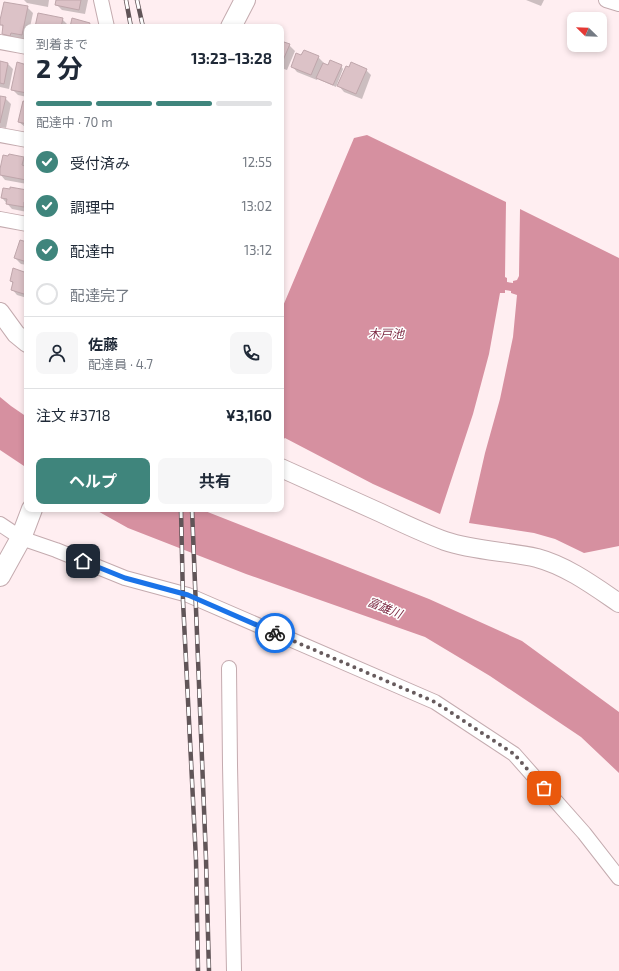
<!DOCTYPE html>
<html lang="ja">
<head>
<meta charset="utf-8">
<style>
	:root { --surface:#fff; --page:#f6f6f7; --text:#1f2937; --muted:#747a83; --line:#e0e1e3; --accent:#3f857c }
	body { margin:0; font-family:"Exo 2","Noto Sans JP",sans-serif; background:var(--page); color:var(--text); height:100vh; display:flex; flex-direction:column; font-size:15px; white-space:nowrap }
	* { box-sizing:border-box; margin:0 }
	p { font-size:13px; color:var(--muted) }
	.icon { flex:none; width:22px; height:22px; fill:none; stroke:currentColor; stroke-width:2; stroke-linecap:round; stroke-linejoin:round }
	.map { position:relative; flex:1; overflow:hidden }
	.panel { position:absolute; left:24px; top:24px; width:260px; height:488px; display:flex; flex-direction:column; background:var(--surface); border-radius:8px; box-shadow:0 2px 6px #0003 }
	.panel>* { flex:none }
	.needle { width:26px; rotate:293deg }
	.buttons { position:absolute; left:567px; top:12px; display:grid; gap:8px }
	.buttons a { display:grid; place-items:center; width:40px; height:40px; border-radius:8px; background:var(--surface); box-shadow:0 2px 6px #0003; font-size:20px }
	.pin { position:absolute; display:grid; place-items:center; width:34px; height:34px; color:#fff; margin:-17px; border-radius:8px; box-shadow:0 2px 6px #0006 }
	.courier { position:absolute; display:grid; place-items:center; width:40px; height:40px; margin:-20px; border:3px solid #1a73e8; border-radius:50%; background:#fff; color:#222; box-shadow:0 1px 5px #0007 }
	.headline em { font-style:normal; font-weight:700 }
	.headline div { display:flex; flex-direction:column-reverse }
	.headline { display:flex; align-items:center; justify-content:space-between; height:68px; padding:0 12px }
	h1 { font-size:26px; font-weight:700; line-height:30px }
	.bar { display:grid; grid-template-columns:repeat(4,1fr); gap:6px 4px; align-content:center; height:48px; padding:0 12px }
	.bar i { height:5px; border-radius:3px; background:var(--line) }
	.bar .current { background:var(--accent) }
	.bar p { grid-column:span 4 }
	.line { display:flex; align-items:center; gap:10px; padding:0 12px; border-top:1px solid var(--line) }
	.line div { flex:1 }
	.round { display:grid; place-items:center; flex:none; width:42px; height:42px; border-radius:8px; background:var(--page) }
	ol { padding:0 12px; list-style:none }
	li { display:flex; align-items:center; gap:12px; height:44px }
	li p { margin-inline-start:auto }
	li .icon { padding:4px; border-radius:50%; background:var(--accent); color:#fff; stroke-width:4 }
	li:last-child { color:var(--muted) }
	li i { width:22px; height:22px; border:2px solid var(--line); border-radius:50% }
	.action { display:flex; gap:8px; margin-top:auto; padding:8px 12px }
	.action a { flex:1; height:46px; border-radius:8px; background:var(--accent); color:#fff; font-size:16px; font-weight:700; line-height:46px; text-align:center }
	.action a+a { background:var(--page); color:var(--text) }
	.map>svg:first-child { display:block }
</style>
</head>
<body>
<div class="map">
<svg width="619" height="971" viewBox="0 0 619 971">
	<rect width="100%" height="100%" fill="#ffeef1"/>
	<!-- water -->
	<path fill="#d690a0" d="M367,135L506,202L505,277L507,278V282L513,283V281L517,280L519,276L520,209L619,258V546L584,553L555,539L534,533L469,523L485,453L500,399L513,337L517,295L511,293V291L505,290V293H500L489,354L473,414L440,514L373,484L285,438L281,441V306H283L354,138Z
		M0,397L11,406L27,417V468L0,450Z
		M94,509H200L429,599L522,641L619,712V773L581,737L490,676L425,637L246,574L128,528Z"/>
	<!-- shadow -->
	<path fill="#0003" d="M24,0H49L48,7L27,3Z
		M57,0H88L85,14L62,10L56,4Z
		M526,0H544L541,6Z
		M27,7L33,13L30,27H27V40L8,39L3,34L4,28L0,24Z
		M62,19L68,25L67,27H36Z
		M281,42L289,45L295,51L287,70L281,68Z
		M304,51L318,57L324,63L323,64L328,66H341L343,69L336,87L320,80L318,78L317,80L297,72L292,66Z
		M0,62L8,64L13,69L9,89L0,87Z
		M27,66V97L18,95L12,89Z
		M350,69L366,70L371,75L362,99L344,92L339,86Z
		M0,97L5,98L11,104L6,128L0,127Z
		M27,103V128L25,127L19,122Z
		M10,155L24,158L27,161V184L5,180L0,174Z
		M27,191V212L12,209L2,198Z
		M27,243V265L21,264L15,258Z
		M27,274V298L17,295L12,289L13,284L11,281Z"/>
	<!-- building -->
	<path fill="#dcc2c7" stroke="#bfa6ab" d="M56,0H81L79,10L55,5Z
		M4,2L28,6L22,35L11,33L10,36L2,34L3,25H0V20Z
		M38,13L63,18L61,27H35Z
		M72,18L90,23L89,27H70Z
		M281,41L290,44L281,65Z
		M304,50L319,56L311,75L291,67L296,53L301,55Z
		M330,60L342,65L333,85L316,78L323,63L328,65Z
		M0,61L8,63L4,84L0,83Z
		M17,62L27,65V93L11,90Z
		M351,62L367,69L356,94L337,86L346,66L349,67Z
		M0,96L6,97L0,123Z
		M23,101L27,102V124L18,122Z
		M9,154L24,157L22,165L27,167L25,175H27L26,180L0,175V169L3,155L8,156Z
		M10,187L27,190V203L24,202V207L6,204L7,199L1,198L3,188L10,189Z
		M20,240L27,242V262L14,258Z
		M13,268L27,273V295L11,290L13,282L10,281Z"/>
	<g fill="none" stroke-linecap="round" stroke-linejoin="round">
		<!-- minor casing -->
		<g stroke="#c4abaf" stroke-width="16">
			<path id="minor" d="M101,0L107,27
				M606,0L619,4
				M0,42L27,47
				M0,135L27,140
				M0,219L27,224
				M0,524L21,538L56,550L125,578L188,595L435,702L514,754L584,833L619,878
				M229,668L230,765L234,971"/>
		</g>
		<!-- tertiary casing -->
		<g stroke="#c4abaf" stroke-width="20">
			<path id="tertiary" d="M0,312L16,334L27,343
				M281,468C314,483 347,498 381,513C402,523 423,533 445,541C474,551 507,551 537,558C567,566 594,586 619,603"/>
		</g>
		<!-- secondary casing -->
		<g stroke="#c4abaf" stroke-width="22">
			<path id="secondary" d="M231,27L245,0
				M0,576L21,538L32,509"/>
		</g>
		<!-- minor -->
		<use href="#minor" stroke="#fff" stroke-width="14"/>
		<!-- tertiary -->
		<use href="#tertiary" stroke="#fff" stroke-width="18"/>
		<!-- secondary -->
		<use href="#secondary" stroke="#fff" stroke-width="20"/>
		<!-- rail casing -->
		<g stroke="#615558" stroke-width="4.5">
			<path id="rail" d="M126,0L131,27
				M137,0L143,27
				M181,509L183,601L196,860L198,971
				M192,509L206,859L209,971"/>
		</g>
		<!-- rail -->
		<use href="#rail" stroke="#fff" stroke-width="3" stroke-dasharray="9" stroke-linecap="butt"/>
	</g>
	<g fill="none" stroke-linecap="round" stroke-linejoin="round">
		<!-- done -->
		<path stroke="#675b5d" stroke-width="4" stroke-dasharray="0 7.2" d="M275,633L435,702L514,754L544,788"/>
		<!-- route -->
		<path stroke="#1a73e8" stroke-width="5" d="M83,561L125,578L188,595L275,633"/>
	</g>
	<g text-anchor="middle" dominant-baseline="central" stroke-width="3" stroke-linejoin="round" paint-order="stroke">
		<!-- water labels -->
		<g font-size="12" font-style="italic" fill="#7e2c45" stroke="#fff">
			<text x="386" y="333">木戸池</text>
			<text transform="translate(385 607) rotate(22)">富雄川</text>
		</g>
	</g>
</svg>
<div class="buttons">
<a><svg class="needle" viewBox="-14 -14 28 28"><path d="M0-13l5 13h-10z" fill="#e53935"/><path d="M0 13l5-13h-10z" fill="#747a83"/></svg></a>
</div>
<div class="pin" style="left:544px;top:788px;background:#ea580c"><svg class="icon" aria-label="bag" viewBox="0 0 24 24"><path d="M5 8h14l-1 12H6zM9 8a3 3 0 0 1 6 0"/></svg></div>
<div class="pin" style="left:83px;top:561px;background:#1f2937"><svg class="icon" aria-label="home" viewBox="0 0 24 24"><path d="M3 11l9-7 9 7M6 9v11h12V9"/></svg></div>
<div class="courier" style="left:275px;top:633px"><svg class="icon" aria-label="bike" viewBox="0 0 24 24"><circle cx="6" cy="16" r="4"/><circle cx="18" cy="16" r="4"/><path d="M6 16l4-8h5l3 8M10 8l3 8H6M13 5h3"/></svg></div>
<section class="panel">
<div class="headline"><div><h1>2 分</h1><p>到着まで</p></div><em>13:23–13:28</em></div>
<div class="bar"><i class="current"></i><i class="current"></i><i class="current"></i><i></i><p>配達中 · 70 m</p></div>
<ol>
<li><svg class="icon" aria-label="check" viewBox="0 0 24 24"><path d="M5 12l5 5 9-10"/></svg>受付済み<p>12:55</p></li>
<li><svg class="icon" aria-label="check" viewBox="0 0 24 24"><path d="M5 12l5 5 9-10"/></svg>調理中<p>13:02</p></li>
<li><svg class="icon" aria-label="check" viewBox="0 0 24 24"><path d="M5 12l5 5 9-10"/></svg>配達中<p>13:12</p></li>
<li><i></i>配達完了</li>
</ol>
<div class="line" style="height:72px"><a class="round"><svg class="icon" aria-label="person" viewBox="0 0 24 24"><circle cx="12" cy="8" r="4"/><path d="M4 21q1-7 8-7t8 7"/></svg></a><div><b>佐藤</b><p>配達員 · 4.7</p></div><a class="round"><svg class="icon" aria-label="phone" viewBox="0 0 24 24"><path d="M5 4h4l2 5-3 2q2 4 5 5l2-3 5 2v4C11 20 4 13 5 4z"/></svg></a></div>
<div class="line" style="height:52px"><div>注文 #3718</div><b>¥3,160</b></div>
<div class="action"><a>ヘルプ</a><a>共有</a></div>
</section>
</div>
</body>
</html>
